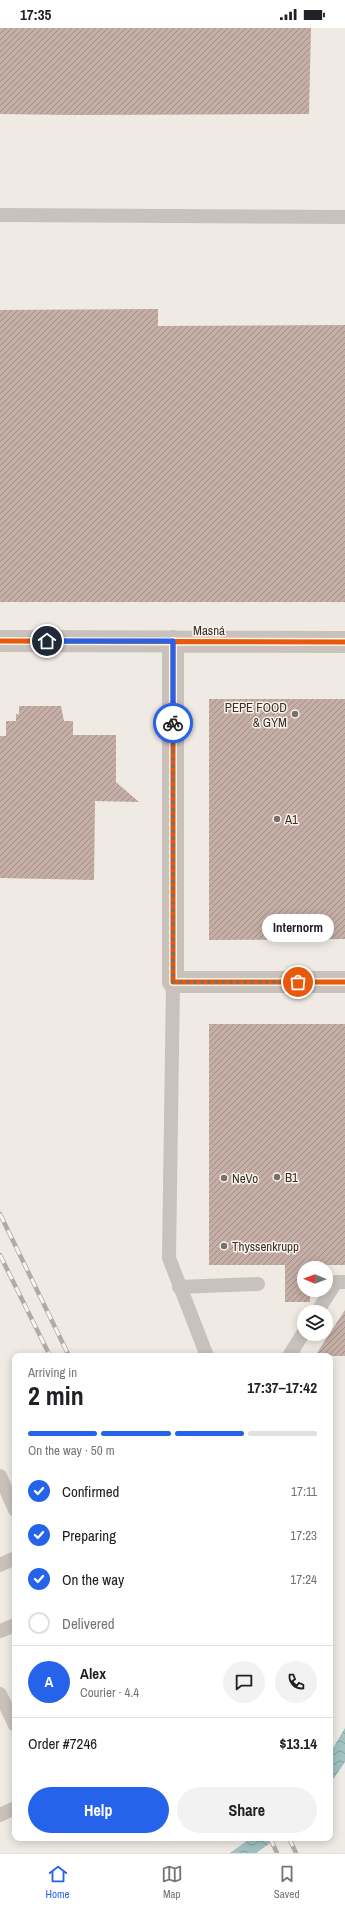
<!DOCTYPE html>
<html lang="en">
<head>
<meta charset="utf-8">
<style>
	:root { --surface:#fff; --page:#f2f2f2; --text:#202124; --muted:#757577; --line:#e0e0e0; --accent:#2563eb }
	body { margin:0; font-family:"Archivo Narrow",sans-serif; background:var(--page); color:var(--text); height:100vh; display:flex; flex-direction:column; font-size:15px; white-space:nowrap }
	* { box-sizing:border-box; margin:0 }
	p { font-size:13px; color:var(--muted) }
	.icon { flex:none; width:22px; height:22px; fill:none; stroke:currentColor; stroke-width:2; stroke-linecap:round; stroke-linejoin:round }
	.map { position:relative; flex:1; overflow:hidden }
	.drawer { position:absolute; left:12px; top:1325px; width:321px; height:488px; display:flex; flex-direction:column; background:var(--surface); border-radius:8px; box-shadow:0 2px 10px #0003 }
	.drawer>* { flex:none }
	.needle { width:26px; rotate:271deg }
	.tools { position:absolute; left:297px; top:1233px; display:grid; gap:8px }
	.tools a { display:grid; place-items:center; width:36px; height:36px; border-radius:50%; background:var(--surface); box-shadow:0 2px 10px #0003; font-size:20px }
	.pin { position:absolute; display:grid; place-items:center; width:34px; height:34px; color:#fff; margin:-17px; border:2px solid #fff; border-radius:50%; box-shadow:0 1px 4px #0007 }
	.courier { position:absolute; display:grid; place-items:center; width:40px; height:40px; margin:-20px; border:3px solid #2563eb; border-radius:50%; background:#fff; color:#222; box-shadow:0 1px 5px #0007 }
	.bubble { position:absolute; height:28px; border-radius:14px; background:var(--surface); box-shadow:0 2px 10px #0003; font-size:13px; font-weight:700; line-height:28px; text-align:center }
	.head em { font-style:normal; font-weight:700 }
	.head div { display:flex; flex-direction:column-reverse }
	.head { display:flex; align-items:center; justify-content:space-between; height:68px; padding:0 16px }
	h1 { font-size:26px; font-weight:700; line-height:30px }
	.bar { display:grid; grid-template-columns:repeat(4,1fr); gap:6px 4px; align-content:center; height:48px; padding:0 16px }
	.bar i { height:5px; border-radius:3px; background:var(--line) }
	.bar .on { background:var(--accent) }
	.bar p { grid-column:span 4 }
	.line { display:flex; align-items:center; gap:10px; padding:0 16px; border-top:1px solid var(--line) }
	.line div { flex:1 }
	.round { display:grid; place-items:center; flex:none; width:42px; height:42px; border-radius:21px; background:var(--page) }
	ol { padding:0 16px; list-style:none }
	li { display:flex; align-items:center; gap:12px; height:44px }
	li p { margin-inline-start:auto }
	li .icon { padding:4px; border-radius:50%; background:var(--accent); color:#fff; stroke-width:4 }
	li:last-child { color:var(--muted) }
	li i { width:22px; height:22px; border:2px solid var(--line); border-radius:50% }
	.button { display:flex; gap:8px; margin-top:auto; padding:8px 16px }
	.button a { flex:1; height:46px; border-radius:24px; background:var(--accent); color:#fff; font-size:16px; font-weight:700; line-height:46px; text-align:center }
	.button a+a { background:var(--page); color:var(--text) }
	.status { display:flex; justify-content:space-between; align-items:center; height:28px; padding:0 20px; background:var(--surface); direction:ltr }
	.status svg { height:11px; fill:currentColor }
	.tab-bar { display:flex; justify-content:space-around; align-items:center; height:56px; border-top:1px solid var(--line); background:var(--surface); font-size:11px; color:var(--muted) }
	.tab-bar a { display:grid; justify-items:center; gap:2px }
	.tab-bar .on { color:var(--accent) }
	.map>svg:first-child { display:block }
</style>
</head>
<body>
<div class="status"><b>17:35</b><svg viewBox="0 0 49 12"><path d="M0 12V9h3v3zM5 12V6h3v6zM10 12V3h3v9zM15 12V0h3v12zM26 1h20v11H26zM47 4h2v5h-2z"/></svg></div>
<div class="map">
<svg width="345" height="1825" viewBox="0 0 345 1825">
	<defs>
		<pattern id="water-waves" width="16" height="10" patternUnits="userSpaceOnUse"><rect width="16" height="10" fill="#9fc2c1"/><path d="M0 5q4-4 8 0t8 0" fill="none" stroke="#839e9d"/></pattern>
		<pattern id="building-hatch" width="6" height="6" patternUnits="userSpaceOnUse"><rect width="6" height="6" fill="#c4aea5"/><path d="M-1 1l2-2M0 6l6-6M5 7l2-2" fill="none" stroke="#a08e87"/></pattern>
	</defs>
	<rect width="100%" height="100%" fill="#efeae4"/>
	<!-- water -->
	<path fill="url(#water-waves)" d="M345,1700V1734L330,1756V1725Z
		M251,1810H277L256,1825H230Z"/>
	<!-- building -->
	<path fill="url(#building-hatch)" d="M0,0H311L309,86L74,87L0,86Z
		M158,281V298L345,297V574H0V282Z
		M209,671H345V911L209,912Z
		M19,678H61L64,693H73V707H116V754L139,774L95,773L94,852L0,850V708H6V693H16V686H19Z
		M209,996H345V1237H310V1240H304V1262H310V1274H285V1237H209Z
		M345,1282V1328H315Z"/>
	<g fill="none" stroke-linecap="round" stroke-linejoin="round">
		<!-- lane -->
		<path stroke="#c9c2bc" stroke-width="14" d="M0,187L345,189
			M173,954L169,1230L207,1328
			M179,1259L258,1256
			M317,1284L336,1254H345
			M289,1328L304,1304
			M0,1448L15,1482
			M0,1537L15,1530
			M0,1603L15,1597
			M0,1666L15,1697
			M0,1787L15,1780"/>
		<!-- street -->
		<path stroke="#c9c2bc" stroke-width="22" d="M0,613L345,614
			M173,613V954H345"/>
		<!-- rail casing -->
		<g stroke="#b0aba7" stroke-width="4.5">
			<path id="rail" d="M0,1186L69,1328
				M0,1227L50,1328
				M270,1810L277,1825
				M289,1810L296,1825"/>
		</g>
		<!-- rail -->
		<use href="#rail" stroke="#fbf4ec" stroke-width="3" stroke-dasharray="9" stroke-linecap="butt"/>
		<!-- cycleway casing -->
		<g stroke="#fbf4ec" stroke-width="8">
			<path id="cycleway" d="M0,613L345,614
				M173,613V954H345"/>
		</g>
		<!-- cycleway -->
		<use href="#cycleway" stroke="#e8590c" stroke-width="5"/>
	</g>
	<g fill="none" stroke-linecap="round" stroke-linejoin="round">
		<!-- done -->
		<path stroke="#79706b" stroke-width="4" stroke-dasharray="0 7.2" d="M173,695V954H298"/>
		<!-- route -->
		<path stroke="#2563eb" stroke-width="5" d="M47,613H173V695"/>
	</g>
	<!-- markers -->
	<g fill="#79706b" stroke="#fbf4ec" stroke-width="1.5">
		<circle cx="295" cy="686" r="4"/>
		<circle cx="277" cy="791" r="4"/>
		<circle cx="277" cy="1149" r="4"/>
		<circle cx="224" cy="1150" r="4"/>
		<circle cx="224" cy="1218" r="4"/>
	</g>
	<g text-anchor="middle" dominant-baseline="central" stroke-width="3" stroke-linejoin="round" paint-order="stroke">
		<!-- street labels -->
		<g font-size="13" fill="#3a2f2a" stroke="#fbf4ec">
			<text x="209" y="602">Masná</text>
		</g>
		<!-- poi labels -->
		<g font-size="13" fill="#3a2f2a" stroke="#fbf4ec" text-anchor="start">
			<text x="287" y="679" text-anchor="end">PEPE FOOD<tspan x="287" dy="15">&amp; GYM</tspan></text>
			<text x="285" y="791">A1</text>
			<text x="285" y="1149">B1</text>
			<text x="232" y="1150">NeVo</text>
			<text x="232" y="1218">Thyssenkrupp</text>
		</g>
	</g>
</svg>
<div class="tools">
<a><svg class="needle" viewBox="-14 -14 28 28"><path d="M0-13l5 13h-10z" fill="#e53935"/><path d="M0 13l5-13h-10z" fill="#757577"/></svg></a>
<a><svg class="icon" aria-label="layers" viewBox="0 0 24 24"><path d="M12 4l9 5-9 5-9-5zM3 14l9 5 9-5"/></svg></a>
</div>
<div class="pin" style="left:298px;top:954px;background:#ea580c"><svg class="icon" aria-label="bag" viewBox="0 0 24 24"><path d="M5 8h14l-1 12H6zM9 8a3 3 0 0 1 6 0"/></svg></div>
<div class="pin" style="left:47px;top:613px;background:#1f2937"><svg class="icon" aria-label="home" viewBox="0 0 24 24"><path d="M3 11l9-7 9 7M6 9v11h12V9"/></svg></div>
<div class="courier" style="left:173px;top:695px"><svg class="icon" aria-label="bike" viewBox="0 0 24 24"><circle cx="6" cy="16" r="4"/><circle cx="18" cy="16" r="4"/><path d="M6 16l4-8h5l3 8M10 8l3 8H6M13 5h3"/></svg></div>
<div class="bubble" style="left:262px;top:886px;width:72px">Internorm</div>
<section class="drawer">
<div class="head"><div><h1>2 min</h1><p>Arriving in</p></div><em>17:37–17:42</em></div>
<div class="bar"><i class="on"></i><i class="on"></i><i class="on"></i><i></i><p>On the way · 50 m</p></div>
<ol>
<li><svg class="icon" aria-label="check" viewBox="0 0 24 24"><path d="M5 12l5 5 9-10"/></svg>Confirmed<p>17:11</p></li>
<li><svg class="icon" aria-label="check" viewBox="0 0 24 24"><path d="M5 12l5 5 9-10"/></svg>Preparing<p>17:23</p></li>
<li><svg class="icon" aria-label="check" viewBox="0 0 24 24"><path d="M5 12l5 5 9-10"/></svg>On the way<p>17:24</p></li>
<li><i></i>Delivered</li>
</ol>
<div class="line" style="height:72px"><b class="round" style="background:var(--accent);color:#fff">A</b><div><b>Alex</b><p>Courier · 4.4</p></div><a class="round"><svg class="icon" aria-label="chat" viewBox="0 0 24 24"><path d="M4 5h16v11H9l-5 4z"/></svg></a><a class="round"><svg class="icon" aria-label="phone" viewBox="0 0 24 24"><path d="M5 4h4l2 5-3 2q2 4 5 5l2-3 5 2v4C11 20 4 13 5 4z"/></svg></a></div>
<div class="line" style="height:52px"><div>Order #7246</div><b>$13.14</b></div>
<div class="button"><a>Help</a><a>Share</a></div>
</section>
</div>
<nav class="tab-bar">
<a class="on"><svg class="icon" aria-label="home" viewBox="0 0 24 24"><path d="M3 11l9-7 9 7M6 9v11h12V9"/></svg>Home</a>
<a><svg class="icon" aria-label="map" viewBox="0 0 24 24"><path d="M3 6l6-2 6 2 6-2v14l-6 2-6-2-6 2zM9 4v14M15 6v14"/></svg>Map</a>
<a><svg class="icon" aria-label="saved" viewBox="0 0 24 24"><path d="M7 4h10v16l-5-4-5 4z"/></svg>Saved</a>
</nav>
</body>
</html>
